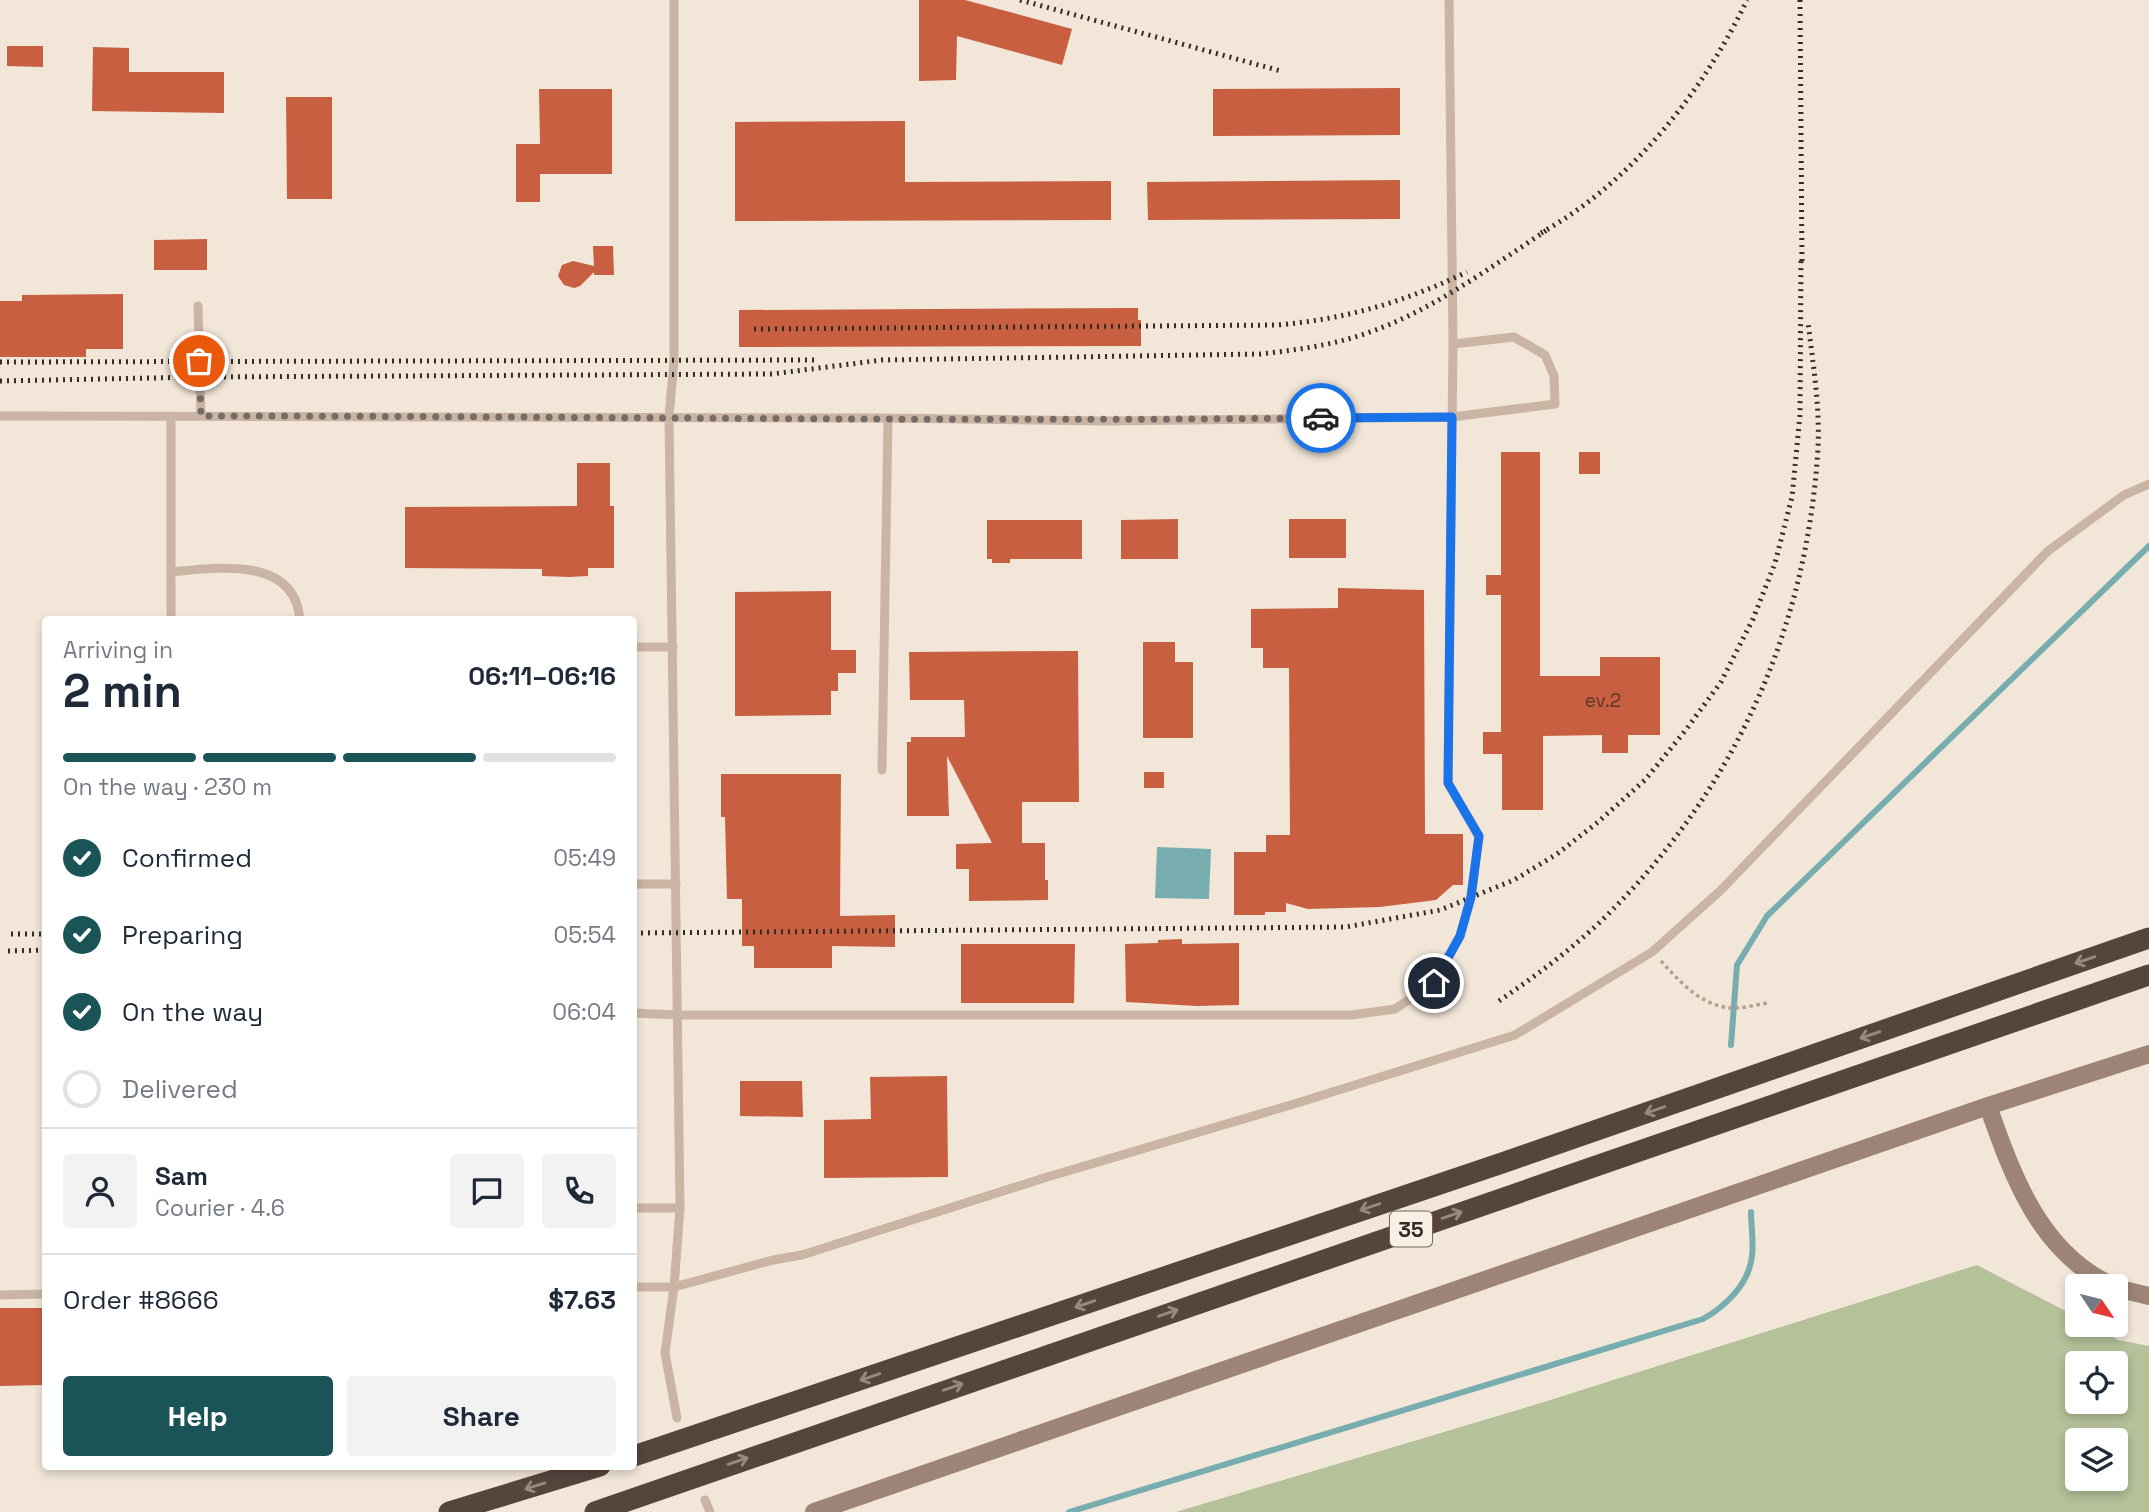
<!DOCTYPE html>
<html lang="en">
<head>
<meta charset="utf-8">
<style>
	:root { --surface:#fff; --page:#f2f2f3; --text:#1f2937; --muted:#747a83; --line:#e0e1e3; --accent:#1b5457 }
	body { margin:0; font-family:"Space Grotesk",sans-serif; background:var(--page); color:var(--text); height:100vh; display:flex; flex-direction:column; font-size:26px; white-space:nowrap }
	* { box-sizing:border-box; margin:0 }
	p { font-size:23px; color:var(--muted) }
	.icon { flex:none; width:38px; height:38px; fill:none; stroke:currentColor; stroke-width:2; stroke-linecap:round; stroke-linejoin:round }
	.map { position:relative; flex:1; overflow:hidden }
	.sheet { position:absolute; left:42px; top:616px; width:595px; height:854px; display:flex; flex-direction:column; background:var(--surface); border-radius:7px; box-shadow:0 4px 10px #0003 }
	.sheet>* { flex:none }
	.needle { width:46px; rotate:125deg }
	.fabs { position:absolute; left:2065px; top:1274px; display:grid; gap:14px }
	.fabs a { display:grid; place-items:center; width:63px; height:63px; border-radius:7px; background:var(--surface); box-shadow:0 4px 10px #0003; font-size:35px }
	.pin { position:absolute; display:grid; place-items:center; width:60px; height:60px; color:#fff; margin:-30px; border:4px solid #fff; border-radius:50%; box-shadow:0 2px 7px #0007 }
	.courier { position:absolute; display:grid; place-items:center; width:70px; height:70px; margin:-35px; border:5px solid #1a73e8; border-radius:50%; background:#fff; color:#222; box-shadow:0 2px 9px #0007 }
	.head em { font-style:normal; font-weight:700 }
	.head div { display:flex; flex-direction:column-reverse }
	.head { display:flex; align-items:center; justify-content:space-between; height:119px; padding:0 21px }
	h1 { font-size:46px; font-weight:700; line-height:52px }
	.bar { display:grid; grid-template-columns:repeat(4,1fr); gap:10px 7px; align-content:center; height:84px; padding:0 21px }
	.bar i { height:9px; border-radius:5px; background:var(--line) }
	.bar .on { background:var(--accent) }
	.bar p { grid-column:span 4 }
	.line { display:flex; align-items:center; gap:18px; padding:0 21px; border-top:2px solid var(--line) }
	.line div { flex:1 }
	.round { display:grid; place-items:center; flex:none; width:74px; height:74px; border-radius:7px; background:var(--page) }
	ol { padding:0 21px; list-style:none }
	li { display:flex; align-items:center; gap:21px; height:77px }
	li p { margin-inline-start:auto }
	li .icon { padding:7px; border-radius:50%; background:var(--accent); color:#fff; stroke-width:4 }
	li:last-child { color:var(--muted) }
	li i { width:38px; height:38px; border:4px solid var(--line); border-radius:50% }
	.cta { display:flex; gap:14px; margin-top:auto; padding:14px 21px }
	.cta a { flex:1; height:80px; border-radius:7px; background:var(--accent); color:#fff; font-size:28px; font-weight:700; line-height:80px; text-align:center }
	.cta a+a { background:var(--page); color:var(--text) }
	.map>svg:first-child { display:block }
</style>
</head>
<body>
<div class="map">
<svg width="2149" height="1512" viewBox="0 0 2149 1512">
	<rect width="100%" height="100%" fill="#f2e6d9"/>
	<!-- green -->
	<path fill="#b4c199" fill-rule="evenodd" d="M1977,1265L2077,1317V1325H2091L2118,1340L2149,1346V1512H1176L1544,1402ZM2077,1363H2116V1402H2077ZM2077,1440H2116V1479H2077Z"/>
	<!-- water -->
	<path fill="#77adaf" d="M1157,847L1211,849L1209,899L1155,898Z"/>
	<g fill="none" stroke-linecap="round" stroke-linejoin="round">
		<!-- stream -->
		<path stroke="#77adaf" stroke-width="6" d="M1731,1045L1737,965L1767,916L2149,546
			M1069,1512L1703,1319C1726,1306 1749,1284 1752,1256C1754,1242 1751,1226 1751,1212"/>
	</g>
	<!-- building -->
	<path fill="#c85f40" d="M919,0H965L1072,29L1062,65L957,36L956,80L919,81Z
		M7,46H43V67L7,66Z
		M93,47L129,48V72H224V113L92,111Z
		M1400,88V135L1213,136V89Z
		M539,89H612V174H540V202H516V144H540Z
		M286,97H332V199H287Z
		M905,121V182L1111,181V220L735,221V122Z
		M1400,180V219L1148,220L1147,182Z
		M207,239V270H154V240Z
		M593,246H613L614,275H594V272L580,286L574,288L564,285L558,276L562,265L573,261L594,266Z
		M123,294V349H86V357H0V301H22V295Z
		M1138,308V320H1141V346L739,347V310Z
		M1501,452H1540V676H1600V657H1660V735H1628V753H1602V735L1543,736V810H1502V754H1483V732H1501V595H1486V575H1501Z
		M1579,452H1600V474H1579Z
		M577,463H610V506H614V568H588V576L569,577L542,576V569L405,568V507L577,506Z
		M1178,519V559H1121V520Z
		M1289,519H1346V558H1289Z
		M987,520H1082V559H1010V563H992V559H987Z
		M1338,588L1424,590L1425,834H1463V885H1453L1436,900L1380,907L1308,909L1286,903V912H1265V915H1234V852H1266V835H1290L1289,668H1263V648H1251V609L1338,608Z
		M831,591V650H856V673H838V691H831V715L735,716V592Z
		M1143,642H1175V662H1193V738H1143Z
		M1078,651L1079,802H1022V843H1045V880H1048V900L969,901V869H956V844L992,843L947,756L949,816H907V742H911V737H965L964,700H910L909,652Z
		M1144,772H1164V788H1144Z
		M721,774H841L840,916L895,915V947L832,946V968H754V946H742V899H727L725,817H721Z
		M1182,939V944L1239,943V1005L1197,1006L1126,1002L1125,944L1158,943V940Z
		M961,944H1075L1074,1003H961Z
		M947,1076L948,1177L824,1178V1120L871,1119L870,1077Z
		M740,1081H802L803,1117L740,1116Z
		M0,1308H46V1385L0,1386Z"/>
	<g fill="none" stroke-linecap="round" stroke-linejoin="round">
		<!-- path -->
		<path stroke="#b59f8f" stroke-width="3.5" stroke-dasharray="3.5 3.5" stroke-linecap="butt" d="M1661,961C1681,983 1703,1008 1735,1008C1746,1008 1758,1004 1769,1003"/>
		<!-- lane -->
		<path stroke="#cab5a5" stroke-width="9" d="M674,0V361L669,417L680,1208L674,1287L665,1353L677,1418
			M198,306L201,416
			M0,416L888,418L1106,421L1452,417L1555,404L1554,376L1545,355L1514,337L1453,344
			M171,417V620
			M171,572C216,568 295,555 300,620
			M634,647H673
			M882,770L888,418
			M634,884H676
			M634,1013L678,1015H1352L1395,1009L1434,983L1460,936L1471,897L1479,837L1448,783L1453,344L1449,0
			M634,1208H680
			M634,1287H674L773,1260L802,1255L1044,1178L1294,1104L1515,1035L1652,952L1720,891L2048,551L2124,495L2149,484
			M0,1295L46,1294
			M705,1500L710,1512"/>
		<!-- secondary -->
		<path stroke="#9d8476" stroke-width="18" d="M1988,1106C2013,1177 2040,1253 2113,1286
			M2116,1288L2149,1296
			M814,1512L1988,1106L2149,1054"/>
		<!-- highway -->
		<path stroke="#56453d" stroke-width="21" d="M634,1456L1505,1162L2149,938
			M449,1512L600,1466
			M595,1512L2149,975"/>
		<!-- rail -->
		<path stroke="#352b26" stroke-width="5" stroke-dasharray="2 5" stroke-linecap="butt" d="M1020,0L1281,71
			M1800,0L1802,266
			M1541,233C1632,182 1703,92 1747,0
			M754,329L1277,325C1347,319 1404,302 1467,272
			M0,362L819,360
			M0,381L201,377L772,374L882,360L1260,354C1297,350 1334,345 1370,332C1435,309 1492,266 1550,228
			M634,933L1346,927L1440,910L1514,880L1557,854L1598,822L1645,780L1685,731L1721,682L1753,619L1775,563L1792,497L1800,415L1801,257
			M11,934H46
			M8,951L46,950
			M1499,1001C1534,977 1568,952 1599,923C1732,795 1807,632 1818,448C1820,406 1813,364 1808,322"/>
	</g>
	<!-- one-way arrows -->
	<defs><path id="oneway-shaft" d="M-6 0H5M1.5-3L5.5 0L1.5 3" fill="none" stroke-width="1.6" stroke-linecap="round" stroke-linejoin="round" transform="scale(1.75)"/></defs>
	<g stroke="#978980">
		<use href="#oneway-shaft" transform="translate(2085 960) rotate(161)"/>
		<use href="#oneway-shaft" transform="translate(1870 1035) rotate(161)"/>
		<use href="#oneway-shaft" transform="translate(1655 1110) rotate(161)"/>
		<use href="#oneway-shaft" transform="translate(1370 1207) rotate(161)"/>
		<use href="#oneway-shaft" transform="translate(1452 1215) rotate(-19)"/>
		<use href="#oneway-shaft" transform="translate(1085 1304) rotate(161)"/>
		<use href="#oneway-shaft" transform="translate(1168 1313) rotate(-19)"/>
		<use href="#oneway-shaft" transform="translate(870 1377) rotate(161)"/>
		<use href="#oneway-shaft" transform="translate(953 1387) rotate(-19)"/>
		<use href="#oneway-shaft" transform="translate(738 1461) rotate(-19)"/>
		<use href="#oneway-shaft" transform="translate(535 1486) rotate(163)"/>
	</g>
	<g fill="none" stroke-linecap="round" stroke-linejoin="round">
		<!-- done -->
		<path stroke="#776c65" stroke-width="7" stroke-dasharray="0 12.6" d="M199,361L201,416C574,416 948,422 1321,418"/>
		<!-- route -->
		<path stroke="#1a73e8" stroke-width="9" d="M1321,418L1452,417L1448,783L1479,836L1471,897L1460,936L1434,983"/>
	</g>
	<g text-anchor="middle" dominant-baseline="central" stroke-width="7" stroke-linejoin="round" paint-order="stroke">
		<!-- number labels -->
		<g font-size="19" fill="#5a382c">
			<text x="1603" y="700">ev.2</text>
		</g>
		<!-- shield labels -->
		<rect fill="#f9f0e5" stroke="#70665f" stroke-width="2" x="1390" y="1211.5" width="42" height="35" rx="5"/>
		<g font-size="21" font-weight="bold" fill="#352b26">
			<text x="1411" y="1229">35</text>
		</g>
	</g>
</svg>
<div class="fabs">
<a><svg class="needle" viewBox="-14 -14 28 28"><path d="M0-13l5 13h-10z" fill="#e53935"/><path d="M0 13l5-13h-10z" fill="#747a83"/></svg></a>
<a><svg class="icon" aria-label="locate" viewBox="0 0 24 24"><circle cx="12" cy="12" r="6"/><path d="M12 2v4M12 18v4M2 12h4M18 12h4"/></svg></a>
<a><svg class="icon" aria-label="layers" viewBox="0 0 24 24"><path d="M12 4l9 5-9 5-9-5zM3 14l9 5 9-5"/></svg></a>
</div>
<div class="pin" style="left:199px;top:361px;background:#ea580c"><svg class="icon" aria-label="bag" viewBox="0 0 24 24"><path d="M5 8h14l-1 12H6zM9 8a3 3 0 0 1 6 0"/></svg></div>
<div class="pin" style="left:1434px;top:983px;background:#1f2937"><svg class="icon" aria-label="home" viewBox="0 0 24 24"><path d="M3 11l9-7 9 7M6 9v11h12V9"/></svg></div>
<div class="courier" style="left:1321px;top:418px"><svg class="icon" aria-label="car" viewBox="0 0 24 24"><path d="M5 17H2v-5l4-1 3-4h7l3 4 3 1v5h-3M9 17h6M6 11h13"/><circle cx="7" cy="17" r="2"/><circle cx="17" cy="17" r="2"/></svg></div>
<section class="sheet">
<div class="head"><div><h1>2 min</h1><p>Arriving in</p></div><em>06:11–06:16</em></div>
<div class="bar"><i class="on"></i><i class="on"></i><i class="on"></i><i></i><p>On the way · 230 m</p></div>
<ol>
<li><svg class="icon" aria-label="check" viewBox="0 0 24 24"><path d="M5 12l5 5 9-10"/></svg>Confirmed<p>05:49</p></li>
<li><svg class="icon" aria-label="check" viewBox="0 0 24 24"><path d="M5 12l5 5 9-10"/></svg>Preparing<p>05:54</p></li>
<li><svg class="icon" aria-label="check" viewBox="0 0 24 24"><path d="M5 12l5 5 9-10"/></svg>On the way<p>06:04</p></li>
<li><i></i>Delivered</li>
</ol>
<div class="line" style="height:126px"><a class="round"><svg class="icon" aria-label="person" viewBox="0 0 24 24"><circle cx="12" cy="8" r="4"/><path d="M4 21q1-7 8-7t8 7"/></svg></a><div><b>Sam</b><p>Courier · 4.6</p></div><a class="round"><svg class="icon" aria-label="chat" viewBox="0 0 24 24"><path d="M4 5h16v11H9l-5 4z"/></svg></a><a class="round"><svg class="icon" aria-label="phone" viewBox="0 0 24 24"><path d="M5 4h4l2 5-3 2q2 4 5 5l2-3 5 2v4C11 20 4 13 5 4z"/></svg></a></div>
<div class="line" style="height:91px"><div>Order #8666</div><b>$7.63</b></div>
<div class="cta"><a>Help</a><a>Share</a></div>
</section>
</div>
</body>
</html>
